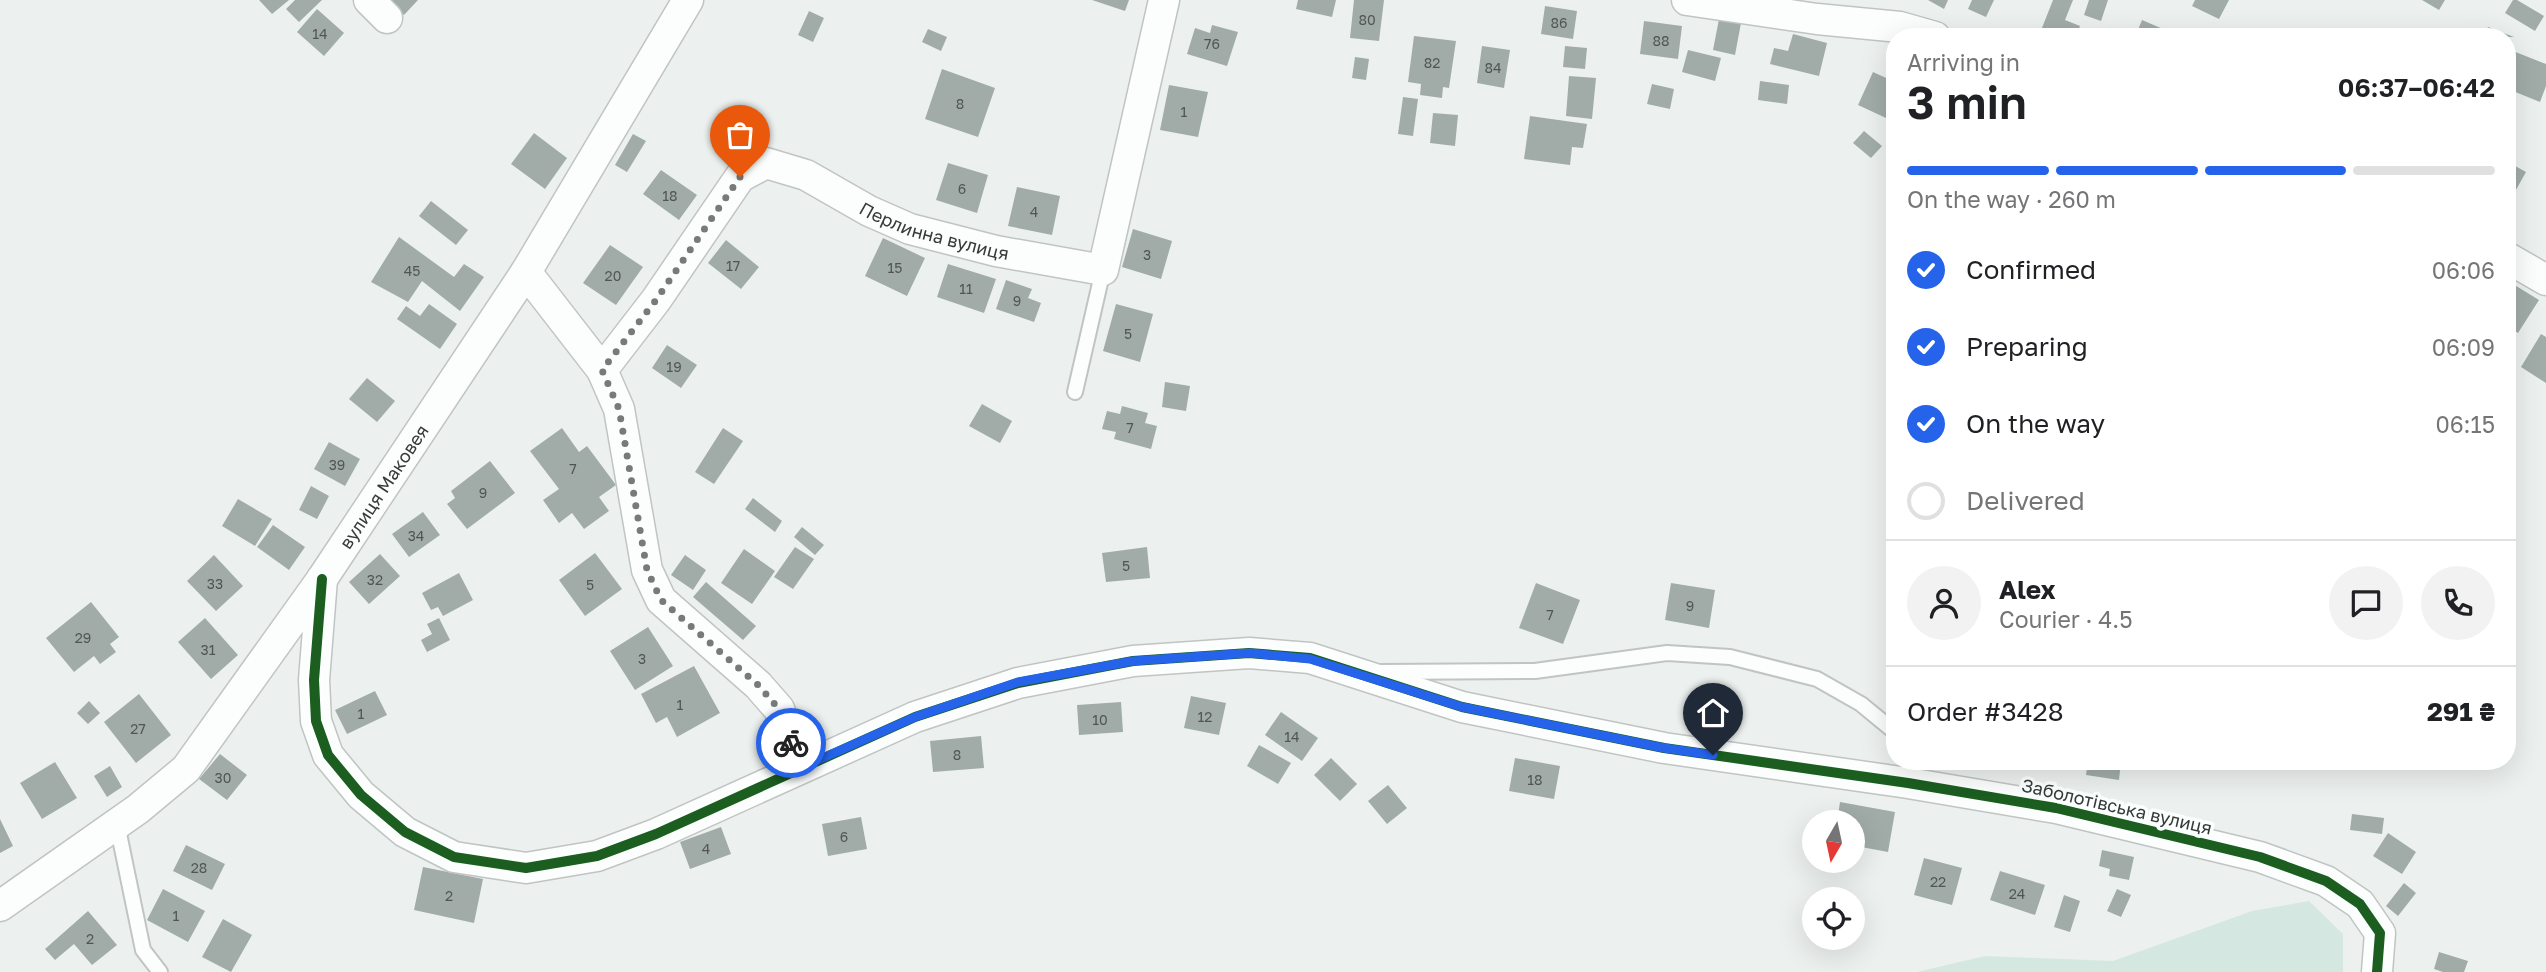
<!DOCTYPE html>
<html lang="en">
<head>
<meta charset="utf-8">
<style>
	:root { --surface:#fff; --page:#f2f2f2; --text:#202124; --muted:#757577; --line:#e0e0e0; --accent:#2563eb }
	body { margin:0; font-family:"Golos Text",sans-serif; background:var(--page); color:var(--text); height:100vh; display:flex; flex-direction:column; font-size:26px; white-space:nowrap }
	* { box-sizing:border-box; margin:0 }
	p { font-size:23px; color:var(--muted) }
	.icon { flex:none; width:38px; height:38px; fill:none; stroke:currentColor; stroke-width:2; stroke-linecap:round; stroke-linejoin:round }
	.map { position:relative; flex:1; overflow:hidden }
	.drawer { position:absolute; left:1886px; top:28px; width:630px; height:742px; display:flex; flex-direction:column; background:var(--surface); border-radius:28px; box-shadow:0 7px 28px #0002 }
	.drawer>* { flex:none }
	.needle { width:46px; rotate:189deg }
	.fabs { position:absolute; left:1802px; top:810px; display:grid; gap:14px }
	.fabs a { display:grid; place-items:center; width:63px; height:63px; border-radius:50%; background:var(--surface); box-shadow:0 7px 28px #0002; font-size:35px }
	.pin { position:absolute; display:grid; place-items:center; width:60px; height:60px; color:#fff; margin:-72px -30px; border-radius:50% 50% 50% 0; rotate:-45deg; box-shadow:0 0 7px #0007 }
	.pin .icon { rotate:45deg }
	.courier { position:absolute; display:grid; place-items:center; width:70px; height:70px; margin:-35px; border:5px solid #2563eb; border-radius:50%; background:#fff; color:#222; box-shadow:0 2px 9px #0007 }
	.headline em { font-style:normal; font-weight:600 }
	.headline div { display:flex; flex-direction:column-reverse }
	.headline { display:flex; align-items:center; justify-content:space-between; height:119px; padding:0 21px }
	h1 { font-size:46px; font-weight:600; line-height:52px }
	.bar { display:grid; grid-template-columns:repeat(4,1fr); gap:10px 7px; align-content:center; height:84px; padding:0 21px }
	.bar i { height:9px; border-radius:5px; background:var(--line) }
	.bar .active { background:var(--accent) }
	.bar p { grid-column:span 4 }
	.line { display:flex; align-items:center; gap:18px; padding:0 21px; border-top:2px solid var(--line) }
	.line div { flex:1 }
	.round { display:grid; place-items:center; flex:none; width:74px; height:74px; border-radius:37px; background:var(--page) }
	ol { padding:0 21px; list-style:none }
	li { display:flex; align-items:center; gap:21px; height:77px }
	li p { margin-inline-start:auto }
	li .icon { padding:7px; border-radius:50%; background:var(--accent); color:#fff; stroke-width:4 }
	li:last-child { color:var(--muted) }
	li i { width:38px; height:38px; border:4px solid var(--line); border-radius:50% }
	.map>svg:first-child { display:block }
</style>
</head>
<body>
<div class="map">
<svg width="2546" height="972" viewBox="0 0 2546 972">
	<rect width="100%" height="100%" fill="#ecf1ef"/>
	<!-- green -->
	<path fill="#d5e7e1" d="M2309,901L2343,934V972H1917L1985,956L2113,961L2252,911Z"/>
	<!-- building -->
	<path fill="#a1aca8" d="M259,0H289L272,14Z
		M295,0H322L299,22L286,9Z
		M389,0H418L404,15Z
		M1092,0H1129L1125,11Z
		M1298,0H1336L1332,17L1296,9Z
		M1354,0H1384L1379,41L1350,38Z
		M1928,0H1948L1944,9Z
		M1972,0H1994L1986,17L1968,9Z
		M2053,0H2073L2065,20L2080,26L2076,37H2050L2040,33Z
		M2089,0H2108L2101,21L2084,15Z
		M2195,0H2229L2219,19L2192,6Z
		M2422,0H2445L2439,10Z
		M2513,0H2517L2544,16L2535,31L2505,13Z
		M1545,6L1577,11L1573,39L1541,34Z
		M317,9L344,33L324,56L297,32Z
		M809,11L824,18L813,42L798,35Z
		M1719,19L1741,23L1735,55L1713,50Z
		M2142,20L2170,32L2168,37H2135Z
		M1644,21L1682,26L1678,59L1640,54Z
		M1212,25L1238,32L1227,66L1187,54L1195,28L1210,33Z
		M2488,27L2514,37H2484Z
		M928,29L947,37L941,51L922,42Z
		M1793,34L1827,43L1819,76L1770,64L1774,48L1788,51Z
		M1414,36L1456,41L1449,88L1443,87L1442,98L1420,95L1421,84L1408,82Z
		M1482,46L1510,50L1504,88L1477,83Z
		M1565,46L1587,48L1585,69L1563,67Z
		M1688,50L1721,58L1715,81L1682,72Z
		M2513,51L2546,64V86L2540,102L2508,89V65Z
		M1355,57L1369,59L1366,80L1352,78Z
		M942,69L995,88L978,137L925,119Z
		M1873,72L1895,82V108L1892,106L1886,118L1858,105Z
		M1569,76L1596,78L1592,119L1566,116Z
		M1760,81L1789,85L1787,104L1758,100Z
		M1652,84L1674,89L1670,109L1647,104Z
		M1169,85L1208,92L1198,137L1160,130Z
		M1403,97L1418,99L1413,136L1398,134Z
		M1433,113L1458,115L1455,146L1430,143Z
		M1530,116L1587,124L1583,148L1572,147L1570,165L1524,159Z
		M1864,131L1882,146L1871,158L1853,143Z
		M534,133L567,158L545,189L511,164Z
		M633,134L646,141L627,172L615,165Z
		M2508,162L2526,172L2512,197L2508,195Z
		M948,163L988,175L977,213L936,200Z
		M661,170L697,195L679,220L643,194Z
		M1017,187L1060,196L1052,235L1008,226Z
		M431,201L468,230L456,245L419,216Z
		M1133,229L1172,241L1161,279L1122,267Z
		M399,237L454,277L464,264L484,277L460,311L422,281L408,302L371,282Z
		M883,238L925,258L907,296L865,276Z
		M726,240L759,267L741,289L708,263Z
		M610,245L643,267L616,305L583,283Z
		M948,264L996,279L984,313L937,297Z
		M1006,280L1032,289L1028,298L1041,303L1034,322L996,309Z
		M2508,281L2539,300L2518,333L2508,327Z
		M429,304L457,324L440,349L397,319L406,306L420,316Z
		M1116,304L1153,314L1140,362L1103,351Z
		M2541,334L2546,337V383L2521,367Z
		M667,345L697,365L681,388L652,368Z
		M367,378L395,401L377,422L349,399Z
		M1165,382L1190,386L1186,411L1162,407Z
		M982,404L1012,421L1000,443L969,426Z
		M1122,406L1148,413L1145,423L1157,426L1151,449L1114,439L1116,432L1102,429L1107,411L1120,414Z
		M562,428L579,452L587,446L616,485L599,497L609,511L584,529L572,513L559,523L543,500L559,489L530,451Z
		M723,428L743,441L714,484L695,472Z
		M329,442L360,459L345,486L314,469Z
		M490,461L515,493L467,529L447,504L455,498L451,491Z
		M311,486L329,496L317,519L299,510Z
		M753,498L782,521L775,532L745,509Z
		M238,499L272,519L255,546L222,526Z
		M423,512L440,535L409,557L392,534Z
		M273,525L305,547L289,570L257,547Z
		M802,527L824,545L815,555L794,537Z
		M795,547L814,559L793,589L774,577Z
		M1147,547L1150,578L1106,582L1102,553Z
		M744,549L775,571L752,604L721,583Z
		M595,553L622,589L585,616L559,580Z
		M380,554L400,576L369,604L349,582Z
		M214,555L243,586L216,611L187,581Z
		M685,555L706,570L693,590L671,575Z
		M459,573L473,600L443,616L438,607L431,610L422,593Z
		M706,582L756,626L743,640L693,597Z
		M1536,583L1580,600L1563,644L1519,628Z
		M1671,583L1715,590L1709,628L1665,620Z
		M91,602L119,637L110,644L116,652L100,664L94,656L74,672L46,638Z
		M205,618L238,655L211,679L178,642Z
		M439,618L450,640L427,652L421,640L432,634L427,624Z
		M648,627L673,666L635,690L610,651Z
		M694,666L720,713L677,737L667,717L656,723L641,694Z
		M375,691L387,715L347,734L335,710Z
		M139,694L171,735L136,763L104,722Z
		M1191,696L1226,703L1219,735L1184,728Z
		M89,701L100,713L88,724L77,713Z
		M1121,702L1123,732L1079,735L1077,705Z
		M1281,712L1318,738L1302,761L1265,735Z
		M981,736L984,768L933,772L930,741Z
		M1259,745L1291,763L1278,784L1247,766Z
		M220,754L247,775L227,800L199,779Z
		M1331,758L1357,784L1340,801L1314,775Z
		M1515,758L1560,766L1554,799L1509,791Z
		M2088,761H2121L2119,780L2086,775Z
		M55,762L77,798L42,819L20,783Z
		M110,766L122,787L107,797L94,776Z
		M1388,785L1407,808L1387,824L1368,801Z
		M1840,802L1895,812L1888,852L1856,846L1858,835L1853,834V822H1837Z
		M2352,814L2384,818L2382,834L2350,830Z
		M861,817L867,849L828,856L822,824Z
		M0,819L13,846L0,853Z
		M721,827L731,854L690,869L680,842Z
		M2388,833L2416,852L2402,874L2373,856Z
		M1810,839L1815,840V858L1806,856Z
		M186,845L225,864L212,890L173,871Z
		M2102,850L2134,857L2129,880L2109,876L2110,869L2099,866Z
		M1924,858L1962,868L1952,905L1914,895Z
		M423,867L483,879L474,923L414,910Z
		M2000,871L2045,885L2035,915L1990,900Z
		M2404,883L2416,893L2398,916L2386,906Z
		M163,889L205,911L188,942L147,920Z
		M2117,889L2131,895L2121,917L2107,911Z
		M2064,895L2080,901L2070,932L2054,927Z
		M88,911L117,945L92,965L74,944L55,960L45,949Z
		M223,919L252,935L231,972L202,957Z
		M2439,952L2468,961L2464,972H2443L2434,969Z"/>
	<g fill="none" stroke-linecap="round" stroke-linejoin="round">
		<!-- service casing -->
		<g stroke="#c0c4c2" stroke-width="18">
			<path id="service" d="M1075,392L1103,270
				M1382,672L1535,671L1667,653L1730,657L1817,679L1861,704L1895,732
				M1908,761L1913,774L1908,783
				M117,824L143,950L160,972"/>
		</g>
		<!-- minor casing -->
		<g stroke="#c0c4c2" stroke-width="33">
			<g id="minor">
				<path d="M369,0L387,18"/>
				<path d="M1687,0L1817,19L1900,27L1935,37"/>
				<path d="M2508,258L2546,280"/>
				<path d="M526,272L602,370L619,409L647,570L661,600L758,685L779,709L800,768"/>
				<path id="s1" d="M602,370L656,300L740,177L766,163L806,175L869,211L910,229L996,251L1103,270L1164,0"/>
				<path d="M322,579L314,680L316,721L328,755L361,795L405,832L454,857L526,868L597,856L656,834L915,717L1018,683L1133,661L1249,653L1310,658L1462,707L1664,748L1908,783L2056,808L2260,857L2326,881L2360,904L2380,933L2377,972"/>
				<path id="s2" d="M0,906L138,809L186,769L322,579L526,272L688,0"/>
			</g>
		</g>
		<!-- service -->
		<use href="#service" stroke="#fcfdfd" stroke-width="14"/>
		<!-- minor -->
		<use href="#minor" stroke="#fcfdfd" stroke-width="30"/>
		<!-- cycleway casing -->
		<g stroke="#fbfffd" stroke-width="15">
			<path id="cycleway" d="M322,579L314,680L316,721L328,755L361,795L405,832L454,857L526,868L597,856L656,834L915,717L1018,683L1133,661L1249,653L1310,658L1462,707L1664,748L1908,783L2056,808L2260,857L2326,881L2360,904L2380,933L2377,972"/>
		</g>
		<!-- cycleway -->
		<use href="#cycleway" stroke="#1b5e20" stroke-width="10"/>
	</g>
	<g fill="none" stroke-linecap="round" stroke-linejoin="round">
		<!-- done -->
		<path stroke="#767a79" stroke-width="7" stroke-dasharray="0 12.6" d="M740,177L656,300L602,370L619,409L647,570L661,600L758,685L779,709L791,743"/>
		<!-- route -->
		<path stroke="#2563eb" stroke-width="9" d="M791,743L800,768L915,717L1018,682L1133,661L1250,653L1310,659L1462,707L1664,748L1713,755"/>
	</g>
	<g text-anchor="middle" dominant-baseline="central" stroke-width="7" stroke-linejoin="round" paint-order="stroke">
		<!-- number labels -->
		<g font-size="14" fill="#515655">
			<text x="1367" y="19">80</text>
			<text x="1559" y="22">86</text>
			<text x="320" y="33">14</text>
			<text x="1661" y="40">88</text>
			<text x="1212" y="43">76</text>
			<text x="1432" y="62">82</text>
			<text x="1493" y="67">84</text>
			<text x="960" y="103">8</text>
			<text x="1184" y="111">1</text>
			<text x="962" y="188">6</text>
			<text x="670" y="195">18</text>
			<text x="1034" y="211">4</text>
			<text x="1147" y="254">3</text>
			<text x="733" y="265">17</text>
			<text x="895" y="267">15</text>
			<text x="412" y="270">45</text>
			<text x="613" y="275">20</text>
			<text x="966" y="288">11</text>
			<text x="1017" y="300">9</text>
			<text x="1128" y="333">5</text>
			<text x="674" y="366">19</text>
			<text x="1130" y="427">7</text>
			<text x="337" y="464">39</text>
			<text x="573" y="468">7</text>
			<text x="483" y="492">9</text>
			<text x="416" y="535">34</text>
			<text x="1126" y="565">5</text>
			<text x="375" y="579">32</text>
			<text x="215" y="583">33</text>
			<text x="590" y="584">5</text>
			<text x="1690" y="605">9</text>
			<text x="1550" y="614">7</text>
			<text x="83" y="637">29</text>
			<text x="208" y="649">31</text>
			<text x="642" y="658">3</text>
			<text x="680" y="704">1</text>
			<text x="361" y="713">1</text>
			<text x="1205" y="716">12</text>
			<text x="1100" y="719">10</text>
			<text x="138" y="728">27</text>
			<text x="1292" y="736">14</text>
			<text x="957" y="754">8</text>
			<text x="223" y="777">30</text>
			<text x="1535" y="779">18</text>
			<text x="844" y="836">6</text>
			<text x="706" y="848">4</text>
			<text x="199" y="867">28</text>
			<text x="1938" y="881">22</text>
			<text x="2017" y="893">24</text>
			<text x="449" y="895">2</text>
			<text x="176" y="915">1</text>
			<text x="90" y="938">2</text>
		</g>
		<!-- street labels -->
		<g font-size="18" fill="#363a39" stroke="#fbfffd">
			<text stroke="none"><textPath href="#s1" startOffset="450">Перлинна вулиця</textPath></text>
			<text stroke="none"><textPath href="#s2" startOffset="576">вулиця Маковея</textPath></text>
			<text transform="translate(2117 806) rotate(13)">Заболотівська вулиця</text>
		</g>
	</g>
</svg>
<div class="fabs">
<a><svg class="needle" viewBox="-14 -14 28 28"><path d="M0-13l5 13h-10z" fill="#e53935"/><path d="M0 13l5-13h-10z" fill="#757577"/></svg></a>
<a><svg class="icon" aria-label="locate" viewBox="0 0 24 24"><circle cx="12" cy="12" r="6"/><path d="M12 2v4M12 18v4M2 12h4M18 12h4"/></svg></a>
</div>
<div class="pin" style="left:740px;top:177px;background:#ea580c"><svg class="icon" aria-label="bag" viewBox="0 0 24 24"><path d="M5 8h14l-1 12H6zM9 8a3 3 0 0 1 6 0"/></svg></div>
<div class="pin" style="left:1713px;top:755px;background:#1f2937"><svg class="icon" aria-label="home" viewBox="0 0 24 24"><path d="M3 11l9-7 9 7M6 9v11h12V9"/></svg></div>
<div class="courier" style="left:791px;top:743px"><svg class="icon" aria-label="bike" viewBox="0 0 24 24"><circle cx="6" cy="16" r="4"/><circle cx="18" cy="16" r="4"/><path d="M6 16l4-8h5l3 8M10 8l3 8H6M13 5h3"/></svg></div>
<section class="drawer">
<div class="headline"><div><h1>3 min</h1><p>Arriving in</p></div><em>06:37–06:42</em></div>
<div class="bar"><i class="active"></i><i class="active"></i><i class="active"></i><i></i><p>On the way · 260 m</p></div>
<ol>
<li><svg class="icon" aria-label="check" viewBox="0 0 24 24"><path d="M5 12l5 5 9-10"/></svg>Confirmed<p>06:06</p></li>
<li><svg class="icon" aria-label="check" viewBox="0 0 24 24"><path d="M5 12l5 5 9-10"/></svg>Preparing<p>06:09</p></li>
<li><svg class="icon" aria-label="check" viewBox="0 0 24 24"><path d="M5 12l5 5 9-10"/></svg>On the way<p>06:15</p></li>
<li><i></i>Delivered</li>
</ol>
<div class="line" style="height:126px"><a class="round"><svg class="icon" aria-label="person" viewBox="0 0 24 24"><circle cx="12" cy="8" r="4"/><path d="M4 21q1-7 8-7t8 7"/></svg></a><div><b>Alex</b><p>Courier · 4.5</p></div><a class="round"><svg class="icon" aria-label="chat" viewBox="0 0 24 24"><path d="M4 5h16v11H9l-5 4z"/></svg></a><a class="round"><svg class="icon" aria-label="phone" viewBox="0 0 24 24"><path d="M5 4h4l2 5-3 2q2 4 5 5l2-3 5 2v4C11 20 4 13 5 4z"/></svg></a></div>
<div class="line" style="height:91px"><div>Order #3428</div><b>291 ₴</b></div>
</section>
</div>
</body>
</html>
